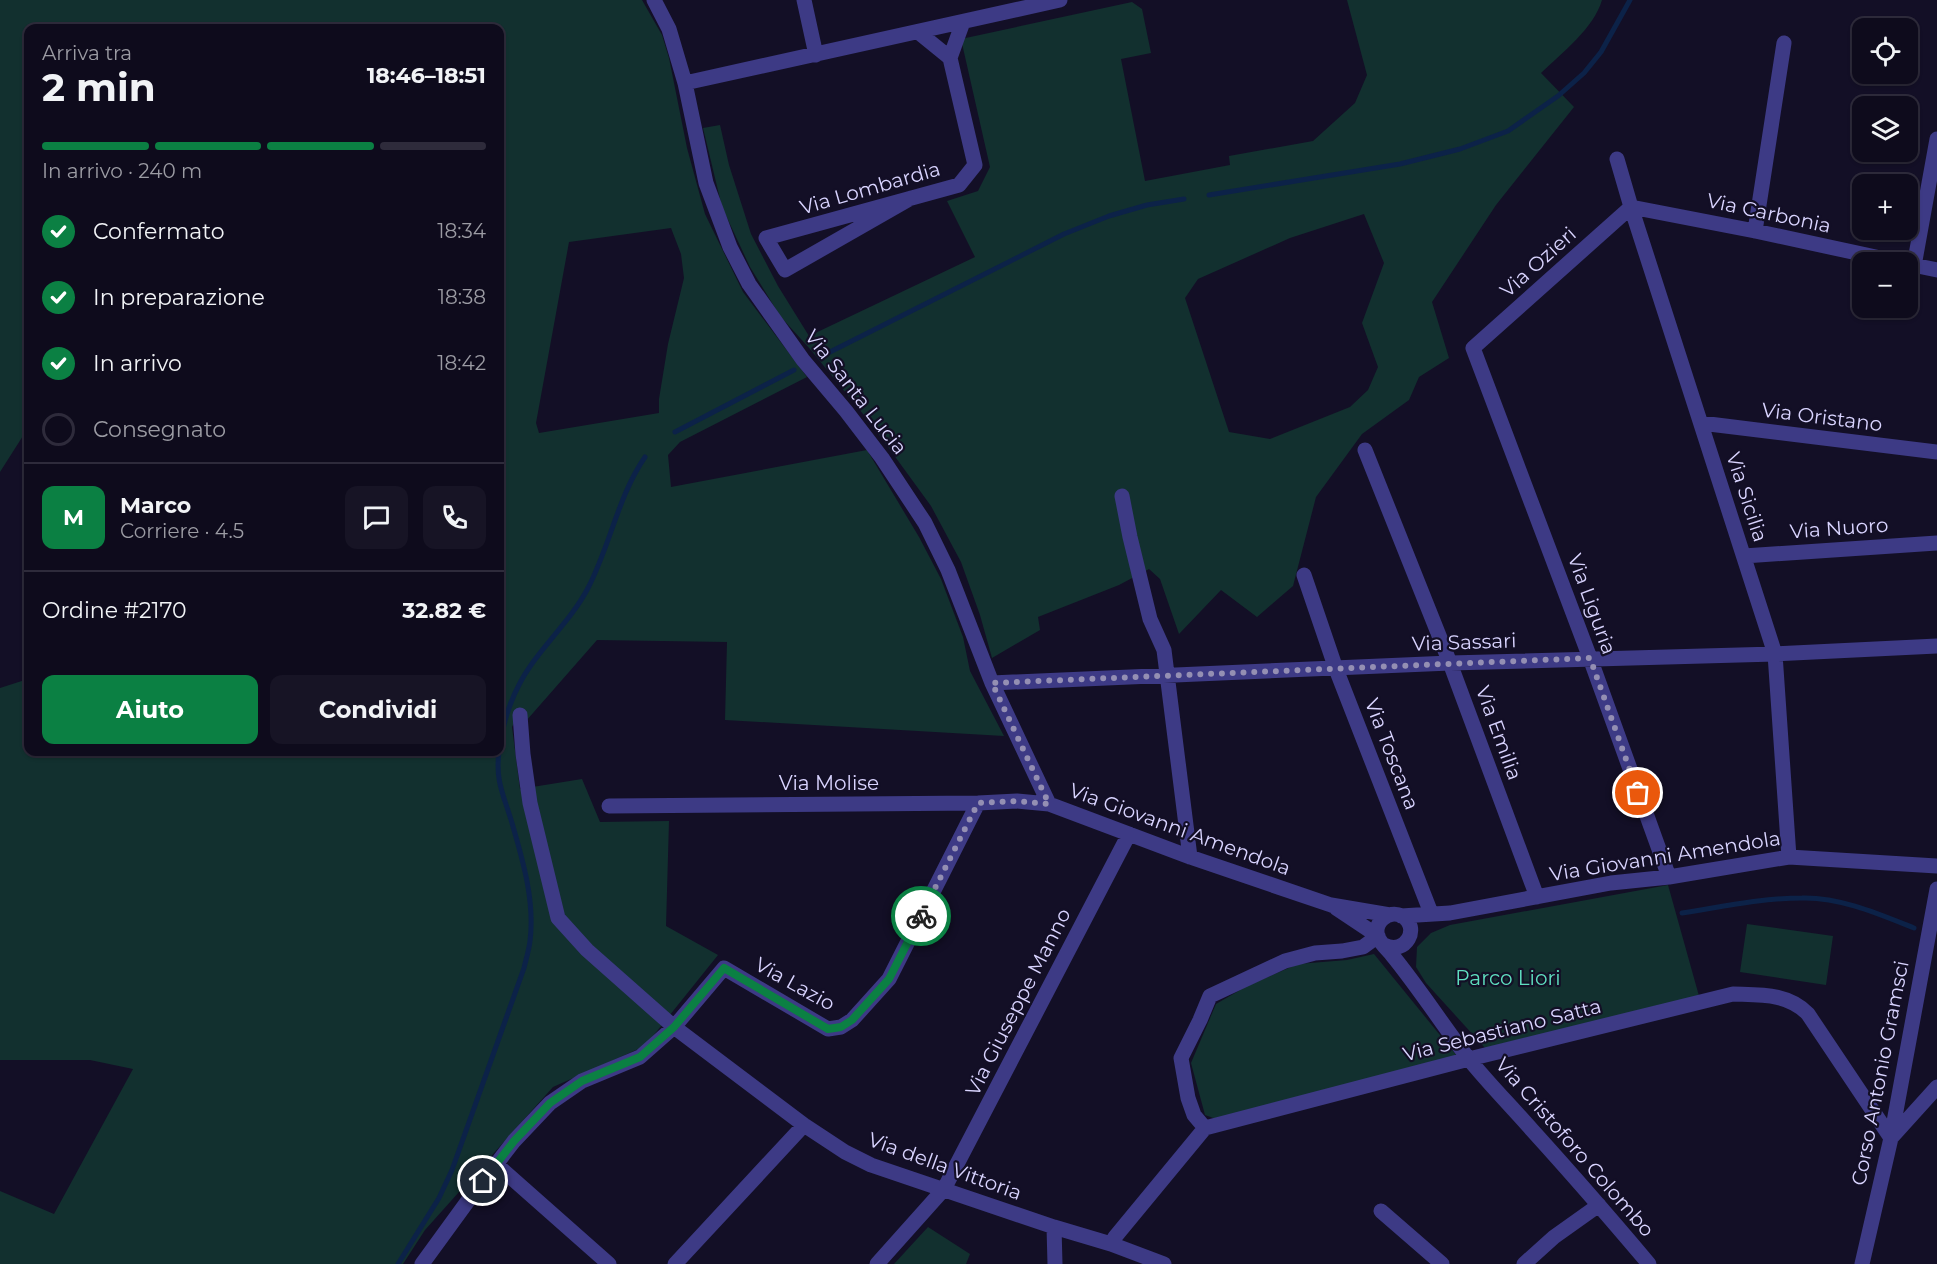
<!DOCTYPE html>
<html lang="it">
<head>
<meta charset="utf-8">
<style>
	:root { --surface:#0e0b1c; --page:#171425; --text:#f1f3f6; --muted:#9b9ba3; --line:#2e2b3b; --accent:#0b8043 }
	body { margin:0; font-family:Montserrat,sans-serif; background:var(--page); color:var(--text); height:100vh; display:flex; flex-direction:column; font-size:22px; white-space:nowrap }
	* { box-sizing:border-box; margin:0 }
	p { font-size:20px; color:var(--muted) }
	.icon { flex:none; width:33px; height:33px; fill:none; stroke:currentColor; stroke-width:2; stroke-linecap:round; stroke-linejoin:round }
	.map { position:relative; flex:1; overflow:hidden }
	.drawer { position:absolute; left:24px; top:24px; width:480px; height:732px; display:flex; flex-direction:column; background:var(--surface); border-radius:12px; box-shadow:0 2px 4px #0004,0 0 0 2px var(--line) }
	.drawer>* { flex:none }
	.controls { position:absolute; left:1852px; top:18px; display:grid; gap:12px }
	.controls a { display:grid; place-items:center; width:66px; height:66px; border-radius:12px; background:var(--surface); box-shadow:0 2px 4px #0004,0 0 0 2px var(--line); font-size:30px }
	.pin { position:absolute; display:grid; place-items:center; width:51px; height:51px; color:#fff; margin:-26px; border:3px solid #fff; border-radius:50%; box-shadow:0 2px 6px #0007 }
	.courier { position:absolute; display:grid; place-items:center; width:60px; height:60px; margin:-30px; border:4px solid #0b8043; border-radius:50%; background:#fff; color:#222; box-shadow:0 2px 8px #0007 }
	.head em { font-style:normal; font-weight:700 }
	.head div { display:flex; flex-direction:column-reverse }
	.head { display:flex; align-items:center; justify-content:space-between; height:102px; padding:0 18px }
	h1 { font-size:39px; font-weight:700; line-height:45px }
	.bar { display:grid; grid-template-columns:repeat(4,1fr); gap:9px 6px; align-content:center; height:72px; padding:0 18px }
	.bar i { height:8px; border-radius:4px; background:var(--line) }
	.bar .selected { background:var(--accent) }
	.bar p { grid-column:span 4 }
	.line { display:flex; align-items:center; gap:15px; padding:0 18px; border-top:2px solid var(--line) }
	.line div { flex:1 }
	.round { display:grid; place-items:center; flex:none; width:63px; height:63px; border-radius:12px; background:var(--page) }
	ol { padding:0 18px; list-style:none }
	li { display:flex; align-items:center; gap:18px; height:66px }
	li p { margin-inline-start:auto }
	li .icon { padding:6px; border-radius:50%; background:var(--accent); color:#fff; stroke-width:4 }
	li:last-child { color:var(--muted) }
	li i { width:33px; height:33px; border:3px solid var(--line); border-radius:50% }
	.action { display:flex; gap:12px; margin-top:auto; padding:12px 18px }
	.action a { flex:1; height:69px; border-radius:12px; background:var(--accent); color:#fff; font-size:24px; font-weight:700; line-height:69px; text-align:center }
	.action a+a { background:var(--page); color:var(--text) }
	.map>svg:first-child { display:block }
</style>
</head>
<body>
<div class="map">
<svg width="1937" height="1264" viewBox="0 0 1937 1264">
	<rect width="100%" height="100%" fill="#130f26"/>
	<!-- green -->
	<path fill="#12302f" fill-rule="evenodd" d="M0,0H642L662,35L669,58L687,148L705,214L743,292L807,377L680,442L668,455L671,487L867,450L919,537L941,579L963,637L970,671L1004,736L725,720L727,642L597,640L526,721L516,719L512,727L520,789L582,779L600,822L669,821L666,926L718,955L645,1046L553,1087L425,1230L403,1264H0V1191L54,1214L133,1069L90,1060H0V688L28,679V752H500V28H28V428L0,472ZM671,228L681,254L684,278L668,344L659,399V413L539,433L536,423L569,242Z
		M1347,0H1602C1594,28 1562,53 1541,73L1574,107L1496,205L1432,302L1449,358L1419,377L1409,400L1362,434L1316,497L1293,586L1257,617L1221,590L1179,634L1160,579L1149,569L1119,585L1038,617L1040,630L992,658L980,615L961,562L931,506L872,425L810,349L780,316L750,267L722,207L703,128L720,125L729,165L751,234L778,286L809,336L975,257L947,201L978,191L990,167L961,39L1132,2L1142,9L1151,53L1121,59L1145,181L1230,165L1229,156L1313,141L1355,103L1367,75ZM1364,214L1384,263L1362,323L1378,367L1368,390L1350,407L1270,439L1229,432L1185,298L1198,279L1290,238Z
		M1668,885L1699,996L1485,1048L1426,983L1416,967L1417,947L1431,933L1450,925Z
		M1747,924L1833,936L1826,985L1740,972Z
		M1374,954L1457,1056L1216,1119L1205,1115L1191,1063L1216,1004L1247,986L1298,964L1347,960Z
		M928,1227L970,1254L966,1264H894Z"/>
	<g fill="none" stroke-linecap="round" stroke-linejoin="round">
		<!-- stream -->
		<path stroke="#0c2248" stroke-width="5" d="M1209,195L1400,164L1460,149L1508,131L1558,96L1584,73L1601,52L1630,0
			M820,357L1064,234L1109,216L1147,205L1184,199
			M675,432L794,370
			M500,747C503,719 514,689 531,665C549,639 573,617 588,588C610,546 618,496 645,457
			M1682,913C1721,907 1762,898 1802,898C1840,897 1879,914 1914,928
			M398,1264L439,1198L452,1170L524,968C526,959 529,950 530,941C535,901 523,861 512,823C504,796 495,781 499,752"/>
		<!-- minor -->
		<path stroke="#3d3a85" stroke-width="15" d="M654,0L669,29L685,83L706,183L730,247L749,284L803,360L846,411L882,458L925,523L948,570L992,683L1049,804
			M804,0L816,55
			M918,32L950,58
			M685,83L1060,0
			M1617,159L1631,207L1775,654L1789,857
			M911,198L785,270L766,238L959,185L975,165L950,58L963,22
			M1631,207L1473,348L1590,658L1669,877
			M1631,207L1755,231L1899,262
			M1755,231L1784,43
			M1908,264L1937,270
			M1914,266L1937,139
			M1701,423L1937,452
			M1365,450L1450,663L1537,897
			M1122,496L1130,537L1150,619L1164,650L1190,857
			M1744,556L1937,543
			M1304,575L1336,669L1431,913
			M992,683L1450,663L1775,654L1937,646
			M520,715L523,754L530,803L558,918L587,950L674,1027L804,1125L845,1152L871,1165L1054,1227L1111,1244L1164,1264
			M609,806L978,803L1017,801L1049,804L1190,857L1331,905L1390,915
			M1336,908L1378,936
			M1401,916L1450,913L1611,883L1669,877L1789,857L1937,866
			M1384,945C1406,956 1421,927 1402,916C1388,909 1373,923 1378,937C1381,944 1388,950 1392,955C1419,988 1442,1024 1468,1058C1488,1083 1511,1106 1532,1130C1572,1174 1611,1219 1649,1264
			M1205,1128L1194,1115L1188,1098L1181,1058L1200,1020L1210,996L1285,961L1315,953L1342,951L1363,947L1378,936
			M1891,1138L1937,1087
			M497,1165L609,1264
			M1381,1211L1442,1264
			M1054,1227L1055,1264
			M1111,1244L1115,1237L1205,1128L1469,1059L1733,994C1760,995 1788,993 1808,1014L1891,1138
			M422,1264L470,1198L514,1141L550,1103L582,1081L640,1057L674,1027L724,968L828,1029L841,1027L852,1020L889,979L978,803
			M675,1264L804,1125
			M877,1264L944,1189L1129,834
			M1524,1264L1554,1237L1599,1205
			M1862,1264L1891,1138L1937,889"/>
	</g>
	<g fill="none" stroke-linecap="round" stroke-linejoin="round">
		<!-- done -->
		<path stroke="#948fb3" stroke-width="6" stroke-dasharray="0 10.8" d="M921,916L978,803L1017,801L1049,804L992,683L1590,658L1638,793"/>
		<!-- route -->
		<path stroke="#0b8043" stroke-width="8" d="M483,1181L514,1141L550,1103L582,1081L640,1057L674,1027L724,968L828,1029L841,1027L852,1020L889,979L921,916"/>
	</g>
	<g text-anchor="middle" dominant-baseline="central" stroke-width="4.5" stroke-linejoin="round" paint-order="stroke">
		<!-- street labels -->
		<g font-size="20" fill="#d9d4ff" stroke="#130f26">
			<text transform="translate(870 188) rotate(-16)">Via Lombardia</text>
			<text transform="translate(1769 213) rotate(12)">Via Carbonia</text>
			<text transform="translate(1538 262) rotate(-42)">Via Ozieri</text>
			<text transform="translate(856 392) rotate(52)">Via Santa Lucia</text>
			<text transform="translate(1822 417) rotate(7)">Via Oristano</text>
			<text transform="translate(1747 497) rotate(72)">Via Sicilia</text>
			<text transform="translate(1839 528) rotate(-4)">Via Nuoro</text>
			<text transform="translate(1592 604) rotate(70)">Via Liguria</text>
			<text transform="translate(1464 642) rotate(-2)">Via Sassari</text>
			<text transform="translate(1499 733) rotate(70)">Via Emilia</text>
			<text transform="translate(1392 754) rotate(69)">Via Toscana</text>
			<text x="829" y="783">Via Molise</text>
			<text transform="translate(1180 829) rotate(20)">Via Giovanni Amendola</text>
			<text transform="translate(1665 856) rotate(-9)">Via Giovanni Amendola</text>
			<text transform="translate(795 984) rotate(29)">Via Lazio</text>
			<text transform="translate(1018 1002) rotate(-63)">Via Giuseppe Manno</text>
			<text transform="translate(1502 1030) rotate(-14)">Via Sebastiano Satta</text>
			<text transform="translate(1880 1073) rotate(-79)">Corso Antonio Gramsci</text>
			<text transform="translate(1575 1147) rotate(49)">Via Cristoforo Colombo</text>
			<text transform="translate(945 1166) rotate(20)">Via della Vittoria</text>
		</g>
		<!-- park labels -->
		<g font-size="20" fill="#5fe0c0" stroke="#130f26">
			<text x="1508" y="978">Parco Liori</text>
		</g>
	</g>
</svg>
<div class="controls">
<a><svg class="icon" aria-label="locate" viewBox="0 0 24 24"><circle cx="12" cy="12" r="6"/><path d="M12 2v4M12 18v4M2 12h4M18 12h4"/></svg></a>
<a><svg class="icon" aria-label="layers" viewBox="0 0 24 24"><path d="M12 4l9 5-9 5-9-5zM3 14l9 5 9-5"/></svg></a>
<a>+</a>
<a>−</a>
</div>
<div class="pin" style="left:1638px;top:793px;background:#ea580c"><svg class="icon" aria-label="bag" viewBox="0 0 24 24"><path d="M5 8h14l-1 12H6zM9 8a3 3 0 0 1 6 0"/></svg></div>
<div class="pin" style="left:483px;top:1181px;background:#1f2937"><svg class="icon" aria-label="home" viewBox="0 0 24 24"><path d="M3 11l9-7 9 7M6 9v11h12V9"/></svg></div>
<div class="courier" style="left:921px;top:916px"><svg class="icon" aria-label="bike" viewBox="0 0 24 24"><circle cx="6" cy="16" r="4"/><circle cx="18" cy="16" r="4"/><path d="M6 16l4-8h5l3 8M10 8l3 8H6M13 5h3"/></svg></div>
<section class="drawer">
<div class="head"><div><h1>2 min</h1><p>Arriva tra</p></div><em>18:46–18:51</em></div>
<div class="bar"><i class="selected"></i><i class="selected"></i><i class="selected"></i><i></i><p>In arrivo · 240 m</p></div>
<ol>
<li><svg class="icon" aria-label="check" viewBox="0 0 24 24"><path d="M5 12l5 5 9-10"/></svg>Confermato<p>18:34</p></li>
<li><svg class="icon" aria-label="check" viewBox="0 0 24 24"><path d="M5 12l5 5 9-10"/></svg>In preparazione<p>18:38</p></li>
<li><svg class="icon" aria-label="check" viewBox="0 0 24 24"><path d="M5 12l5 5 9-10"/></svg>In arrivo<p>18:42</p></li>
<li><i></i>Consegnato</li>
</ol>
<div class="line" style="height:108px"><b class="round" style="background:var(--accent);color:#fff">M</b><div><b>Marco</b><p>Corriere · 4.5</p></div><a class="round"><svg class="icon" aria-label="chat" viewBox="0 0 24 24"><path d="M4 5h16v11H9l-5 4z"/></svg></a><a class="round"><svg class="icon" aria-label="phone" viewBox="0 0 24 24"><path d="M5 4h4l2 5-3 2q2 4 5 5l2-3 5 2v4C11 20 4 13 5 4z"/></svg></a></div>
<div class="line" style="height:78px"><div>Ordine #2170</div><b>32.82 €</b></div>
<div class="action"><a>Aiuto</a><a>Condividi</a></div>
</section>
</div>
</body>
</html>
